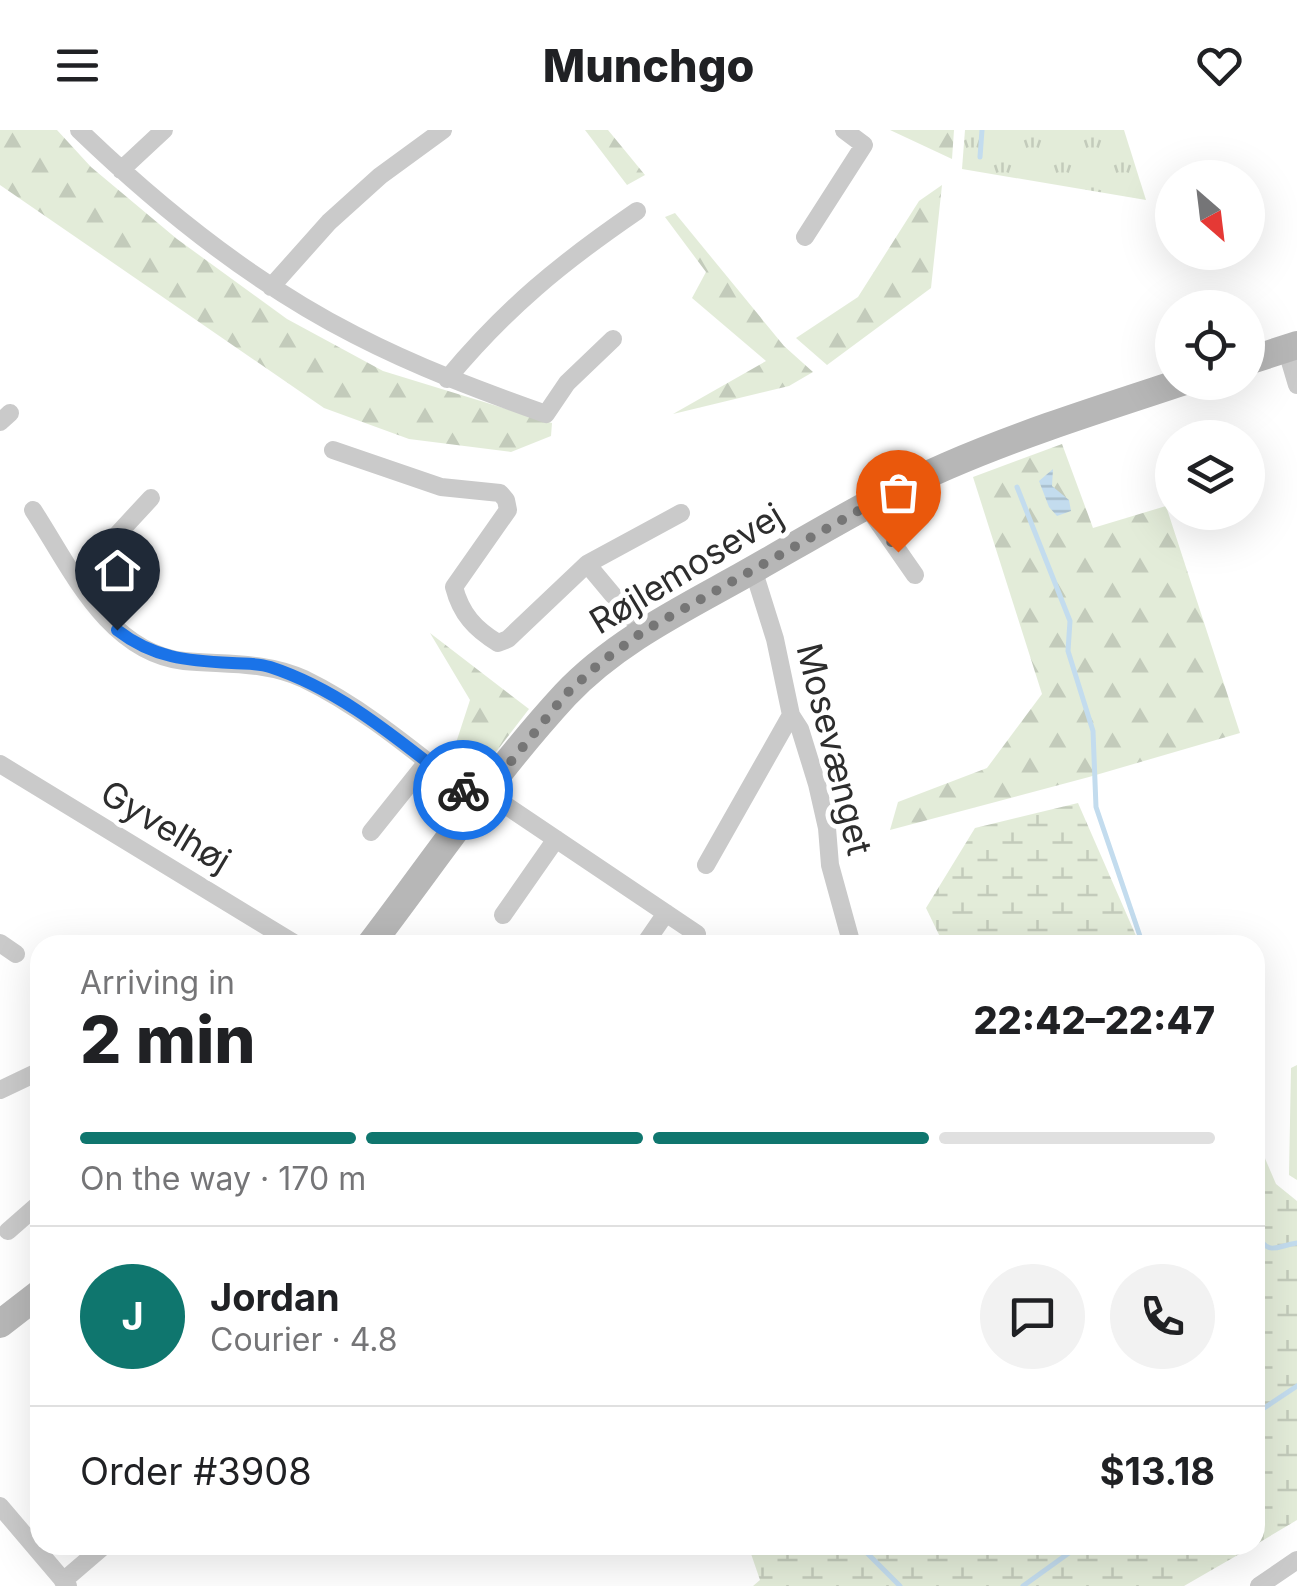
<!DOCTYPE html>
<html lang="en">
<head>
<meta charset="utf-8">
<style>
	:root { --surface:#fff; --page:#f2f2f2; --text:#202124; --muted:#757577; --line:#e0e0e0; --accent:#0f766e }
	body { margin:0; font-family:Inter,sans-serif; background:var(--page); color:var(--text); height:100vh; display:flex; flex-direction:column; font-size:38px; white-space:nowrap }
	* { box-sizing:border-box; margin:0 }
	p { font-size:32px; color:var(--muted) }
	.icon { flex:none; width:55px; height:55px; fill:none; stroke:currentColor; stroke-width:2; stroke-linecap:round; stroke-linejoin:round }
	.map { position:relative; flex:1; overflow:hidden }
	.details { position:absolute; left:30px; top:805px; width:1235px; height:620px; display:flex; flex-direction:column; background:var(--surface); border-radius:30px; box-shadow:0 10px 40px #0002 }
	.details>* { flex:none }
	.needle { width:65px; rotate:152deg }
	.tools { position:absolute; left:1155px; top:30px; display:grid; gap:20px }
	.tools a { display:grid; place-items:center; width:110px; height:110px; border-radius:50%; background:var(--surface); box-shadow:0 10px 40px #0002; font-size:50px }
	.pin { position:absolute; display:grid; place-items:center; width:85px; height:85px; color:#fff; margin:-102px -42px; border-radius:50% 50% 50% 0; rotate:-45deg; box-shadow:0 0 10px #0007 }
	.pin .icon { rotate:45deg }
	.courier { position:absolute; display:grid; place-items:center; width:100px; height:100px; margin:-50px; border:8px solid #1a73e8; border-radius:50%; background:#fff; color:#222; box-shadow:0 2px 12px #0007 }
	.summary em { font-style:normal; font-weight:800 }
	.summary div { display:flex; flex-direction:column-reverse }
	.summary { display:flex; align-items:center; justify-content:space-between; height:170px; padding:0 50px }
	h1 { font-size:65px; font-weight:800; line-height:75px }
	.bar { display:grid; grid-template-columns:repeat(4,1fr); gap:15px 10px; align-content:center; height:120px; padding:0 50px }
	.bar i { height:12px; border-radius:8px; background:var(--line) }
	.bar .on { background:var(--accent) }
	.bar p { grid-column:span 4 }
	.line { display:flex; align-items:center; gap:25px; padding:0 50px; border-top:2px solid var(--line) }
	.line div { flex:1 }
	.round { display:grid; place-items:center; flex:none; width:105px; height:105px; border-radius:52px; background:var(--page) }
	header { display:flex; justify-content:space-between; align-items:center; height:130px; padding:0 50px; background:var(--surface); font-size:45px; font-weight:800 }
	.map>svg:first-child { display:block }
</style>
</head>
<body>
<header><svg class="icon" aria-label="menu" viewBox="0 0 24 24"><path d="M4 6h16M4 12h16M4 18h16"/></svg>Munchgo<svg class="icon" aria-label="heart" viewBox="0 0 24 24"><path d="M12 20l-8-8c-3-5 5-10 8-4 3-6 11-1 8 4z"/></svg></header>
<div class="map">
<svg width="1297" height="1456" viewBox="0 0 1297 1456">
	<defs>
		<pattern id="grass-tufts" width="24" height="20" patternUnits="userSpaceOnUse" patternTransform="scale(2.5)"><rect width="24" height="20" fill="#e3ecd9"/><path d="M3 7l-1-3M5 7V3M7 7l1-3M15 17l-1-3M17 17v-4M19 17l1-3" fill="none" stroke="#c3cbbb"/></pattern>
		<pattern id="forest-firs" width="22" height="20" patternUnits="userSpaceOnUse" patternTransform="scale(2.5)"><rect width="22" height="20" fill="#e3ecd9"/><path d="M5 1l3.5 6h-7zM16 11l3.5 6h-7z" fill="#c3cbbb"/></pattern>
		<pattern id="wetland-marsh" width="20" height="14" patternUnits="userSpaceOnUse" patternTransform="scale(2.5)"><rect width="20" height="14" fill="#e3ecd9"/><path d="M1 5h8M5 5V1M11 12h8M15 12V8" fill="none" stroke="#c3cbbb"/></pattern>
		<pattern id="water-rules" width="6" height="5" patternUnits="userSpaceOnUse" patternTransform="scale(2.5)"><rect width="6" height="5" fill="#c3dcee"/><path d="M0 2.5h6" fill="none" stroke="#a8bdcc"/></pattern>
	</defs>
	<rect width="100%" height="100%" fill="#fff"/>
	<!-- grass -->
	<path fill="url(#grass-tufts)" d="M965,0H1124L1146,70L962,39Z"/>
	<!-- forest -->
	<path fill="url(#forest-firs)" d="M0,0H57L91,37L177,109L287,189L383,241L552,293L551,306L511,322L409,309L324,278L0,55Z
		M585,0H608L645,45L627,55Z
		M890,0H954L952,29Z
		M942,55L931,158L827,235L796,208L858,167L919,71Z
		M675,83L784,216L813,242L789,256L673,284L766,231L692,168L706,142L665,87Z
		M1062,314L1093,398L1166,376L1240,603L1089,647L890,700L898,672L987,638L1042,564L973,347Z
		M430,503L529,579L479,644L455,616L470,570Z"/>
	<!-- wetland -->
	<path fill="url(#wetland-marsh)" d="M1078,673L1140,815H944L926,778L975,698Z
		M1255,1005L1276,1054L1297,1071V1390L1255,1415Z
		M748,1415H1255L1184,1456H753L760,1450Z"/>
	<!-- pitch -->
	<path fill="#e3ecd9" d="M1297,935V1050L1289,1045L1291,938Z"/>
	<!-- water -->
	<path fill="url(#water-rules)" d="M1053,339L1052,356L1069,370L1071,381L1057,386L1049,377L1039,351Z"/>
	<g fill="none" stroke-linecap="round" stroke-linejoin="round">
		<!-- stream -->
		<path stroke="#c3dcee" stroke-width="5" d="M980,27L982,0
			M1017,357L1070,491L1068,521L1093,601L1096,677L1143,815
			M1255,1104C1271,1127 1275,1116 1297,1113
			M1255,1284L1297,1256
			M859,1415L900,1456
			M1023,1456L1080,1415"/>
		<!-- street -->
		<path stroke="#cacaca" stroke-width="18" d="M79,0C161,79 253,153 355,205C417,237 481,261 546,284L567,253L613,209
			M121,40L164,0
			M805,107L864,15L844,0
			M271,157L329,92L380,46L443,0
			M1286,218L1297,255
			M447,249C506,178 561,133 637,81
			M0,292L10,283
			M333,320L441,357L500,363L506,370L508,380L454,457C461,484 475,499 498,513L508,509L587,434L643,501
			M867,376L915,445
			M33,380C71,438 107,522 184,531C225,535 265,531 304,549C368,580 423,629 479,672
			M587,434L681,383
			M753,439L775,509L791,585L800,599L817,654L827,698L830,735L852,815
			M77,448L151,368
			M0,634L297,815
			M486,662L697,804
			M371,702L427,632
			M706,735L791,585
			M503,785L556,709
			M0,813L16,824
			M644,815L666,783
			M0,960L40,941
			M8,1101L40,1073
			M0,1376L68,1456
			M63,1451L105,1415
			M1259,1456L1297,1430"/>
		<!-- secondary -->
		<path stroke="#b7b7b7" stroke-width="28" d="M1248,231L1297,215
			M370,815C434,731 494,642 565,565C614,513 679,481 740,447C808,409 875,367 947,336C1023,303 1103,278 1182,252
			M0,1194L40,1163"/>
	</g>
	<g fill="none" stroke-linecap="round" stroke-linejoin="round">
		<!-- done -->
		<path stroke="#767676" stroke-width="10" stroke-dasharray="0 18" d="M463,660L478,672L566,564L600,533L644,501L867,376L898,422"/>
		<!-- route -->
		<path stroke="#1a73e8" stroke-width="12" d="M117,500C153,528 188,531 232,533C245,534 258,533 270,537C344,561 403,614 463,660"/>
	</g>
	<g text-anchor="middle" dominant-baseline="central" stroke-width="10" stroke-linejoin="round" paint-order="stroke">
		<!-- street labels -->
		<g font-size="35" fill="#2d2d2d" stroke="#fff">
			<text transform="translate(686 438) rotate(-31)">Røjlemosevej</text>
			<text transform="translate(835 619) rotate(76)">Mosevænget</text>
			<text transform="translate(166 696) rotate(31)">Gyvelhøj</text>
		</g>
	</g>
</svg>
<div class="tools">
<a><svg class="needle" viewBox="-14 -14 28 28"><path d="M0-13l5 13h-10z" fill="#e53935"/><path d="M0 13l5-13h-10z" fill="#757577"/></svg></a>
<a><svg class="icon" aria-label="locate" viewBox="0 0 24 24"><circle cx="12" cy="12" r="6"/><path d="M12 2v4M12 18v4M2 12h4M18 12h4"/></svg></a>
<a><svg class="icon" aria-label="layers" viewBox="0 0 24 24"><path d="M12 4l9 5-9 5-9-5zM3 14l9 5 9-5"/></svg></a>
</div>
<div class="pin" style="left:898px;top:422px;background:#ea580c"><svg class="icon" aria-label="bag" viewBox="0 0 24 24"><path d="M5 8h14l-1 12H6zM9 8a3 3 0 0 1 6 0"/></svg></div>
<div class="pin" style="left:117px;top:500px;background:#1f2937"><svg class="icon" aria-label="home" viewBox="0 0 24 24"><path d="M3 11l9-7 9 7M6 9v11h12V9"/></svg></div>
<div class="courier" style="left:463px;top:660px"><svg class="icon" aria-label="bike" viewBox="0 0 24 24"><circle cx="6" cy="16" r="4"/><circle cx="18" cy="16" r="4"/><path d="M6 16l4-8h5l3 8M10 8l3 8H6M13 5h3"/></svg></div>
<section class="details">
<div class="summary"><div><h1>2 min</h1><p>Arriving in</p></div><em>22:42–22:47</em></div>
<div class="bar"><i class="on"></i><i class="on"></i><i class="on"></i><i></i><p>On the way · 170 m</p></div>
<div class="line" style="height:180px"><b class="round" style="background:var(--accent);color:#fff">J</b><div><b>Jordan</b><p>Courier · 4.8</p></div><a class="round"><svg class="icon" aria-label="chat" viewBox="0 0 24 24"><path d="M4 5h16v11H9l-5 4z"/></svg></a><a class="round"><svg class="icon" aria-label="phone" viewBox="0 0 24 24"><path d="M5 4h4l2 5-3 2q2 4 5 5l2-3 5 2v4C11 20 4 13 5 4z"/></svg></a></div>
<div class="line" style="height:130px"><div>Order #3908</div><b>$13.18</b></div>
</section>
</div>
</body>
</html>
